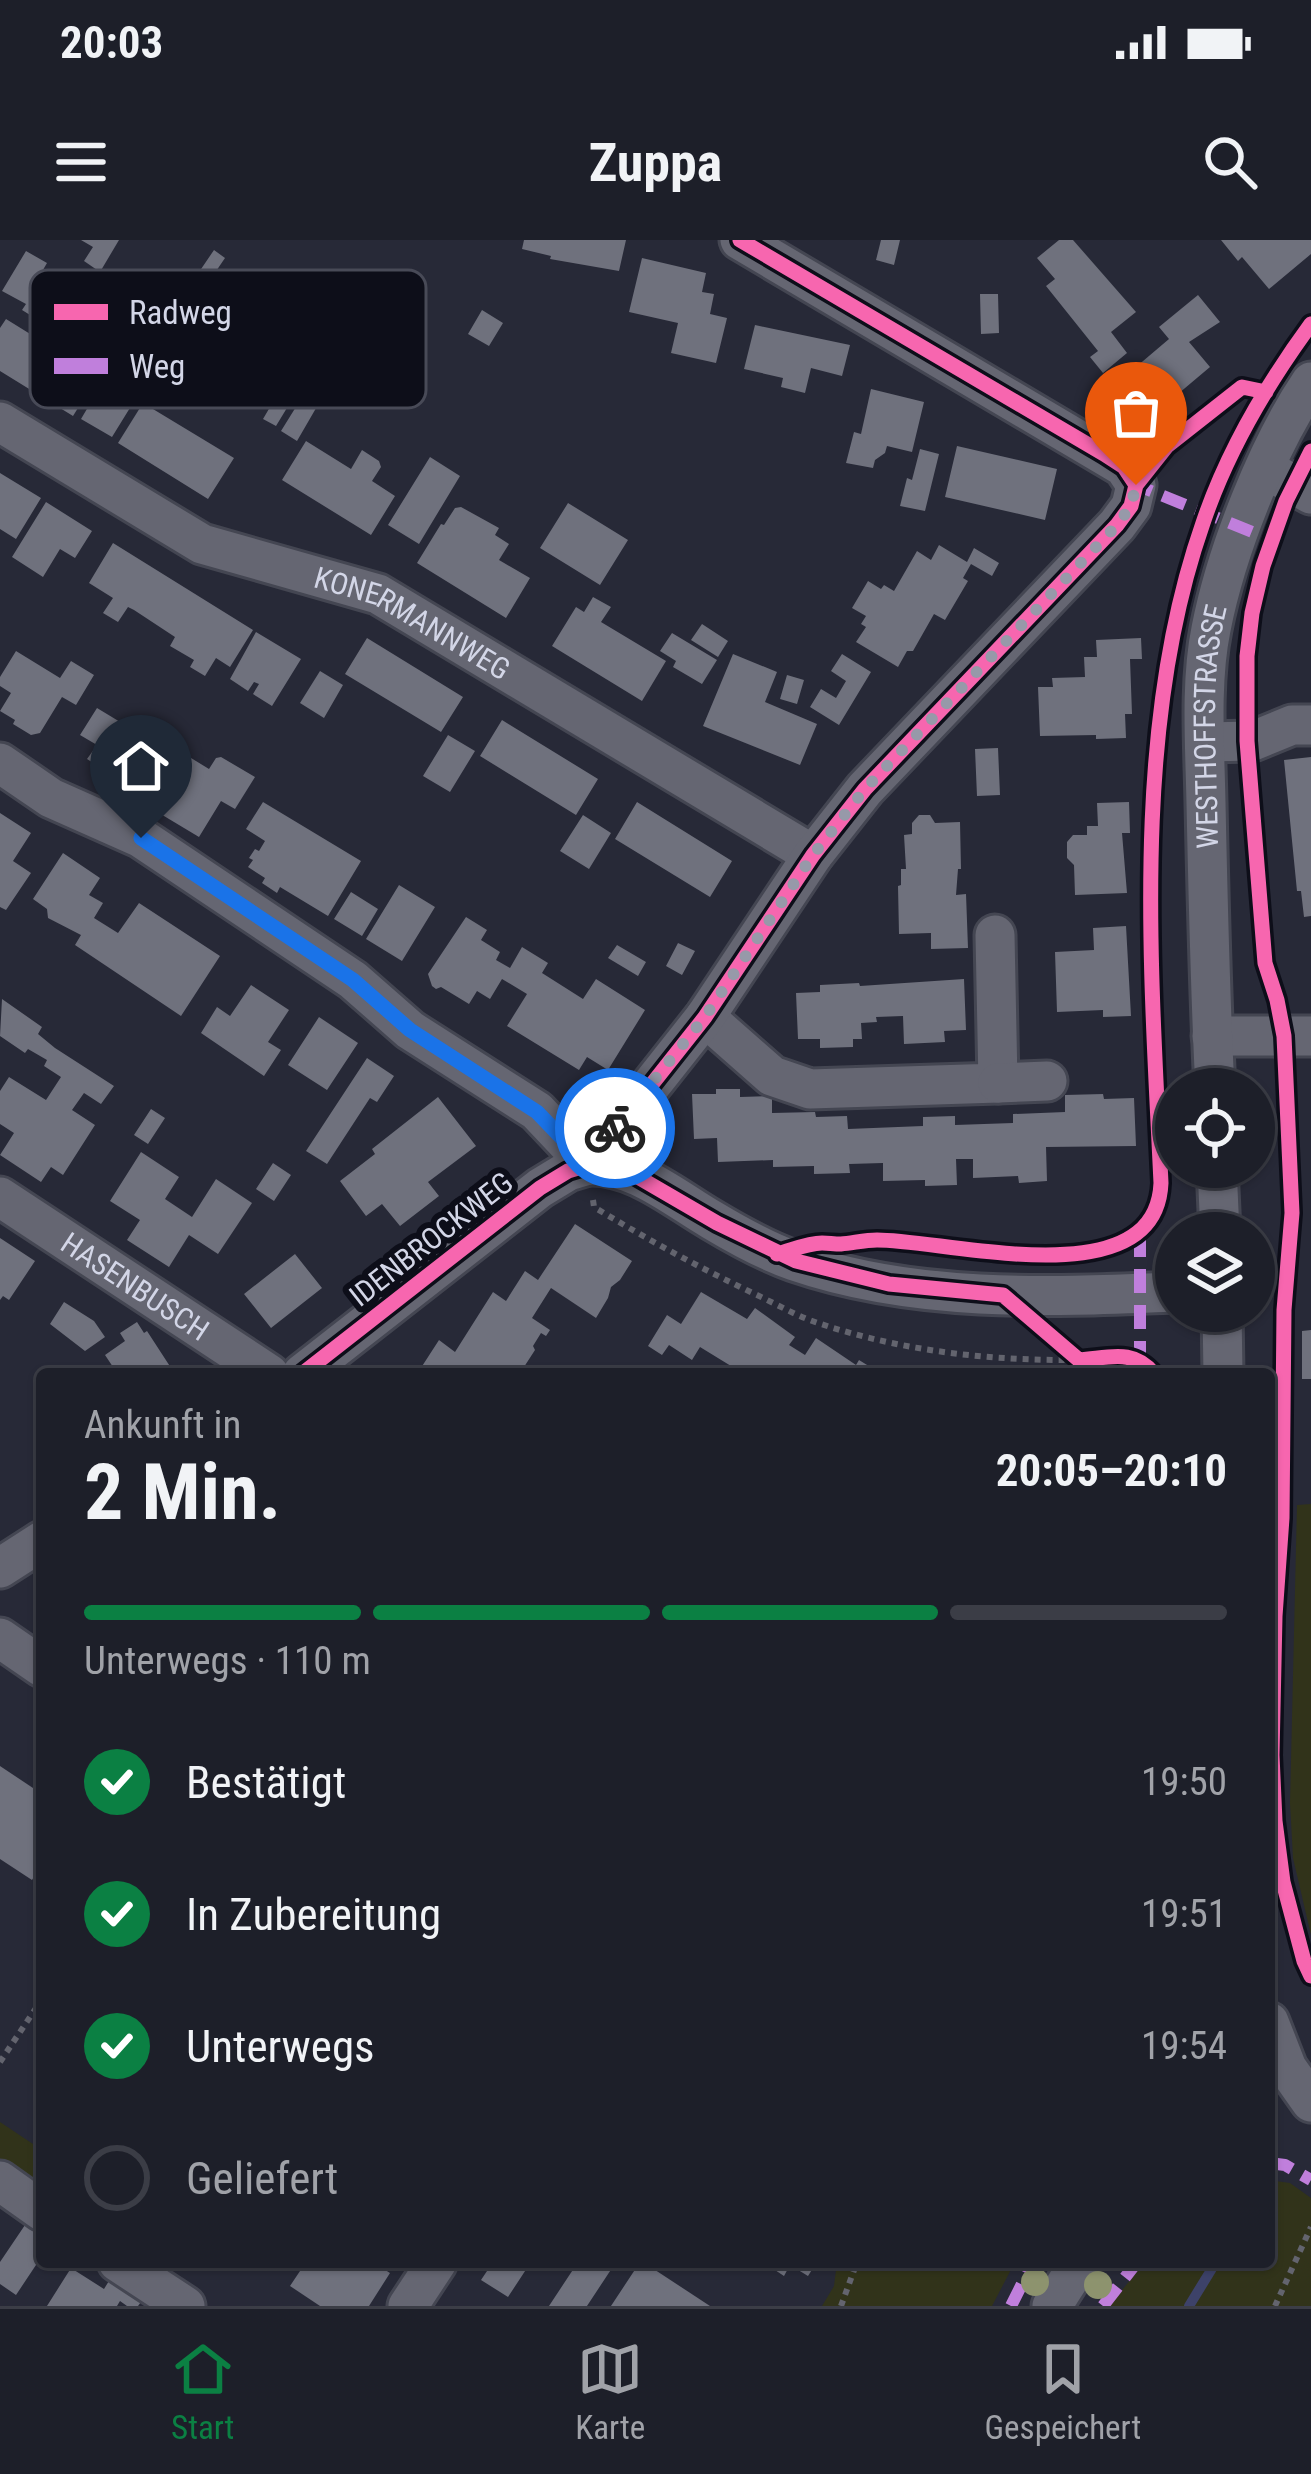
<!DOCTYPE html>
<html lang="de">
<head>
<meta charset="utf-8">
<style>
	:root { --surface:#1d1f29; --page:#252731; --text:#f1f3f6; --muted:#a0a2a8; --line:#3b3d46; --accent:#0b8043 }
	body { margin:0; font-family:"Roboto Condensed",sans-serif; background:var(--page); color:var(--text); height:100vh; display:flex; flex-direction:column; font-size:45px; white-space:nowrap }
	* { box-sizing:border-box; margin:0 }
	p { font-size:39px; color:var(--muted) }
	.icon { flex:none; width:66px; height:66px; fill:none; stroke:currentColor; stroke-width:2; stroke-linecap:round; stroke-linejoin:round }
	.map { position:relative; flex:1; overflow:hidden }
	.panel { position:absolute; left:36px; top:1128px; width:1239px; height:900px; display:flex; flex-direction:column; background:var(--surface); border-radius:12px; box-shadow:0 3px 9px #0004,0 0 0 3px var(--line) }
	.panel>* { flex:none }
	.fabs { position:absolute; left:1155px; top:828px; display:grid; gap:24px }
	.fabs a { display:grid; place-items:center; width:120px; height:120px; border-radius:50%; background:var(--surface); box-shadow:0 3px 9px #0004,0 0 0 3px var(--line); font-size:60px }
	.pin { position:absolute; display:grid; place-items:center; width:102px; height:102px; color:#fff; margin:-123px -51px; border-radius:50% 50% 50% 0; rotate:-45deg; box-shadow:0 0 12px #0007 }
	.pin .icon { rotate:45deg }
	.courier { position:absolute; display:grid; place-items:center; width:120px; height:120px; margin:-60px; border:9px solid #1a73e8; border-radius:50%; background:#fff; color:#222; box-shadow:0 3px 15px #0007 }
	.summary em { font-style:normal; font-weight:700 }
	.summary div { display:flex; flex-direction:column-reverse }
	.summary { display:flex; align-items:center; justify-content:space-between; height:204px; padding:0 48px }
	h1 { font-size:78px; font-weight:700; line-height:90px }
	.bar { display:grid; grid-template-columns:repeat(4,1fr); gap:18px 12px; align-content:center; height:144px; padding:0 48px }
	.bar i { height:15px; border-radius:9px; background:var(--line) }
	.bar .current { background:var(--accent) }
	.bar p { grid-column:span 4 }
	ol { padding:0 48px; list-style:none }
	li { display:flex; align-items:center; gap:36px; height:132px }
	li p { margin-inline-start:auto }
	li .icon { padding:12px; border-radius:50%; background:var(--accent); color:#fff; stroke-width:4 }
	li:last-child { color:var(--muted) }
	li i { width:66px; height:66px; border:6px solid var(--line); border-radius:50% }
	.status { display:flex; justify-content:space-between; align-items:center; height:84px; padding:0 60px; background:var(--surface); direction:ltr }
	.status svg { height:33px; fill:currentColor }
	header { display:flex; justify-content:space-between; align-items:center; height:156px; padding:0 48px; background:var(--surface); font-size:54px; font-weight:700 }
	.tab-bar { display:flex; justify-content:space-around; align-items:center; height:168px; border-top:3px solid var(--line); background:var(--surface); font-size:33px; color:var(--muted) }
	.tab-bar a { display:grid; justify-items:center; gap:6px }
	.tab-bar .current { color:var(--accent) }
	.map>svg:first-child { display:block }
</style>
</head>
<body>
<div class="status"><b>20:03</b><svg viewBox="0 0 49 12"><path d="M0 12V9h3v3zM5 12V6h3v6zM10 12V3h3v9zM15 12V0h3v12zM26 1h20v11H26zM47 4h2v5h-2z"/></svg></div>
<header><svg class="icon" aria-label="menu" viewBox="0 0 24 24"><path d="M4 6h16M4 12h16M4 18h16"/></svg>Zuppa<svg class="icon" aria-label="search" viewBox="0 0 24 24"><circle cx="10" cy="10" r="6"/><path d="M15 15l6 6"/></svg></header>
<div class="map">
<svg width="1311" height="2066" viewBox="0 0 1311 2066">
	<rect width="100%" height="100%" fill="#272937"/>
	<!-- green -->
	<path fill="#31331a" d="M1311,1264V1695L1293,1618L1290,1563L1297,1265Z
		M0,1882L42,1910V1951L0,1927Z
		M1269,1940L1290,1943L1311,1958V2066H1109L1145,2022H1269Z
		M837,2022H1015L992,2066H822L834,2046Z"/>
	<g fill="none" stroke-linecap="round" stroke-linejoin="round">
		<!-- stream -->
		<path stroke="#3d4269" stroke-width="10" d="M1189,2066L1216,2022"/>
	</g>
	<!-- building -->
	<path fill="#6f717d" d="M81,0H119L100,32L84,21L93,7Z
		M524,0H626L619,31L550,19L551,16L522,9Z
		M881,0H900L894,25L876,20Z
		M1059,0H1073L1136,72L1111,92L1127,113L1103,133L1090,117L1098,111L1046,46L1055,39L1037,18Z
		M1221,0H1311V14L1269,49L1242,17L1238,21Z
		M214,10L225,18L208,43L197,35Z
		M26,11L47,23L33,47L44,54L41,60L61,72L51,88L22,70L26,64L2,51Z
		M642,18L706,33L702,52L714,54L710,74L727,78L716,123L671,113L678,83L629,72Z
		M980,54H998L999,93L981,94Z
		M1198,55L1220,82L1189,102L1210,127L1172,159L1156,139L1150,144L1136,127L1169,99L1159,87Z
		M482,70L503,83L489,106L468,94Z
		M6,79L98,136L73,176L0,131V88Z
		M755,85L850,105L842,136L811,128L805,153L781,147L783,138L744,129Z
		M130,96L162,116L112,197L81,179Z
		M334,104L348,113L297,201L281,191L299,162L293,158L276,186L263,179L280,150L284,153L294,135L309,144Z
		M871,149L924,162L912,212L887,206L885,213L875,220L873,228L846,223L854,192L861,194Z
		M143,163L234,218L208,259L118,203Z
		M306,201L351,229L362,210L379,221L381,227L372,241L395,256L371,295L282,240Z
		M957,206L1057,229L1045,280L945,257Z
		M920,209L939,214L925,271L900,266L907,238L912,240Z
		M430,217L460,236L419,304L388,285Z
		M0,233L41,258L16,299L0,289Z
		M46,262L92,291L75,318L60,309L43,337L12,317Z
		M568,263L628,300L600,345L540,308Z
		M461,267L499,288L495,295L509,304L499,320L530,338L506,378L417,323L441,284L444,285L455,268Z
		M113,303L253,390L230,427L216,418L205,436L190,427L194,420L170,406L175,397L134,370L128,367L118,382L103,373L113,358L89,343Z
		M939,305L967,322L974,308L999,323L992,336L971,324L963,338L968,341L945,380L934,374L913,411H907L898,427L856,402L866,387L861,384L866,376L852,368L868,341L881,349L884,345L894,351L917,311L931,320Z
		M593,357L611,367L601,382L666,421L642,461L552,406L576,367L584,372Z
		M702,384L728,401L718,417L691,400Z
		M256,392L301,419L272,466L253,454L259,444L254,442L248,451L230,439Z
		M672,393L717,420L702,444L673,427L676,421L660,411Z
		M367,398L463,457L441,492L345,434Z
		M1141,398L1142,419H1130L1132,474H1125L1126,498L1096,499V495L1040,496L1038,447H1053L1052,438L1085,437L1084,417H1097L1096,400Z
		M16,411L60,438L71,421L94,435L76,465L62,457L40,493L31,495L13,484L15,480L0,471L11,453L0,446V437Z
		M733,414L777,432L765,462L817,484L800,525L703,486Z
		M842,414L871,432L839,485L810,467L821,449L836,458L846,441L831,431Z
		M320,431L343,445L324,478L300,463Z
		M787,435L804,440L797,464L780,459Z
		M97,468L140,494L149,478L171,491L153,520L139,511L121,541L87,519L97,505L80,495Z
		M502,480L598,539L576,575L480,516Z
		M448,495L475,511L450,552L423,536Z
		M998,508L1000,555L977,556L975,509Z
		M178,510L209,529L216,518L221,517L255,537L235,569L221,561L199,597L154,570L162,556L153,551Z
		M1311,517V676L1304,677L1301,651H1297L1284,520Z
		M263,562L361,621L328,676L280,647L277,653L262,643L265,638L248,627L253,620L249,618L255,609L259,611L265,601L246,589Z
		M637,562L732,621L710,657L615,599Z
		M1129,562L1130,593H1122L1127,653L1075,655L1074,625L1067,618V602L1073,595H1087V586H1098L1097,563Z
		M0,573L31,593L13,621L31,633L6,670L0,667Z
		M583,575L611,593L589,629L560,611Z
		M919,575H930L935,583L960,582L961,629H958L956,655L966,654L968,708L931,709V693L899,694L898,646L901,645V629H906L904,595L912,594V583Z
		M63,613L100,638L89,655L103,663L94,678L118,693L139,663L220,716L181,776L75,705L81,695L48,678L47,669L33,659Z
		M399,645L435,667L402,721L366,699Z
		M351,652L378,669L362,696L334,679Z
		M466,677L487,690L481,700L500,712L496,720L510,728L522,707L548,723L542,733L583,759L596,739L645,770L608,830L587,817L579,830L507,786L527,754L502,739L490,759L477,751L469,764L441,747L436,749L432,746L428,734Z
		M1126,686L1131,776L1103,777V770L1057,772L1055,712L1094,710L1093,688Z
		M678,703L695,711L682,735L666,726Z
		M617,705L646,722L638,736L608,718Z
		M964,739L966,790L944,791L945,802L904,804L903,776L876,777L877,782L861,783L862,799H853V807L820,808V799H798L796,753L820,752V745L859,743L860,746Z
		M251,745L289,770L268,802L281,810L264,836L201,793L217,767L230,776Z
		M2,759L42,787L38,794L55,808L114,846L101,864L84,853L72,870L95,885L63,935L51,927L41,942L0,915L14,893L0,884V851L9,837L46,860L61,837L44,826L47,820L28,809L25,813L0,796Z
		M319,777L358,803L327,850L288,825Z
		M367,818L394,836L377,862L370,858L327,924L306,911Z
		M716,849H740V857L772,856V873L815,872L816,877L847,876L848,889L923,886V877L955,876V885L1013,883V874L1065,872V855L1103,854L1104,859L1134,858L1136,906L1046,907L1047,941L1019,943L1018,936L973,938V919H956L957,945L925,946V940L883,941V923L849,924L850,933L814,934V926L773,927V920L718,922L717,898L694,899L692,854H716Z
		M438,857L476,906L428,942L439,956L400,986L382,964L366,976L340,941L375,914L372,909Z
		M151,869L165,878L148,904L134,895Z
		M141,912L179,937L165,959L192,977L216,939L252,963L218,1014L189,995L169,1027L127,1000L140,980L110,961Z
		M273,923L291,935L274,961L256,949Z
		M575,984L632,1021L620,1040L611,1047L608,1058L596,1078L551,1048L532,1078L550,1090L546,1096L541,1093L533,1106L535,1110L524,1127L520,1126L514,1134H417L439,1100L455,1112L493,1052L506,1061L525,1031L538,1040Z
		M0,998L35,1021L9,1060L3,1056L0,1060Z
		M295,1014L322,1048L271,1088L244,1054Z
		M701,1052L747,1079L755,1068L795,1097L789,1105L805,1115L816,1098L856,1125L859,1120L880,1133L886,1126L898,1134H744L700,1107L692,1120L669,1105L662,1115L648,1106L667,1075L681,1084Z
		M64,1062L94,1081L105,1097L85,1111L50,1084Z
		M137,1082L144,1093L147,1091L173,1131L168,1134H102L113,1127L105,1115L125,1101L120,1093Z
		M1311,1090V1139H1302V1091Z
		M0,1526L42,1554V1624L32,1640L0,1619Z
		M25,1985L42,1996V2016L16,2055L0,2044V2022Z
		M306,2022H373L390,2033L369,2066H320L290,2046Z
		M493,2022H531L508,2057L481,2040Z
		M578,2022H616L587,2066H549Z
		M640,2022H643L710,2066H611Z
		M763,2022H817L808,2036L790,2025L784,2036Z
		M71,2028L104,2049L112,2036L144,2058L138,2066H127L120,2061L117,2066H47Z"/>
	<g fill="none" stroke-linecap="round" stroke-linejoin="round">
		<!-- minor casing -->
		<g stroke="#444652" stroke-width="45">
			<g id="minor">
				<path id="s1" d="M0,182L202,304L378,354L813,615"/>
				<path d="M1265,229L1311,254"/>
				<path d="M1205,502L1253,501L1292,485H1311"/>
				<path d="M0,523L51,558L141,598L353,740L410,790L537,871L588,925C634,923 674,958 712,980C737,995 766,1011 794,1021C916,1063 1049,1057 1176,1052"/>
				<path d="M705,777L772,836L810,849L998,843L995,695"/>
				<path d="M1212,796H1311"/>
				<path d="M998,843L1047,841"/>
				<path id="s2" d="M1215,849C1210,754 1208,659 1206,563C1205,508 1200,443 1211,389C1226,312 1267,207 1311,142"/>
				<path d="M1217,927L1220,993"/>
				<path id="s3" d="M0,957L269,1134"/>
				<path d="M1222,1071L1223,1134"/>
				<path d="M302,1134L540,948L568,931L588,925L705,777L813,615L865,549L1117,285L1131,266L1136,245L1124,227L740,0"/>
				<path d="M0,1328L42,1301"/>
				<path d="M0,1398L42,1427"/>
				<path d="M1269,1782L1287,1828L1311,1862"/>
				<path d="M0,1941L42,1971"/>
				<path d="M118,2022L185,2066"/>
				<path d="M408,2066L437,2022"/>
				<path d="M1052,2066L1080,2022"/>
			</g>
		</g>
		<!-- path -->
		<path stroke="#63646e" stroke-width="6" stroke-dasharray="6 6" stroke-linecap="butt" d="M593,960L594,967C648,1000 700,1028 757,1055C776,1064 795,1075 815,1082C900,1111 990,1121 1079,1120
			M0,1822L42,1759
			M841,2066L857,2022
			M1275,2066L1311,1987"/>
		<!-- minor -->
		<use href="#minor" stroke="#656672" stroke-width="39"/>
		<!-- quiet -->
		<path stroke="#c07fdc" stroke-width="12" stroke-dasharray="24 12" stroke-linecap="butt" d="M1140,239L1136,245L1272,300
			M1140,993V1120
			M1269,1923L1285,1925L1311,1940
			M1011,2066L1033,2022
			M1103,2066L1137,2022"/>
		<!-- cycleway casing -->
		<g stroke="#0d0e19" stroke-width="22">
			<path id="cycleway" d="M740,0L1104,214L1124,227L1136,245
				M1311,211L1286,261L1263,326L1252,373L1247,416V501L1265,723L1277,760L1284,796L1292,973L1284,1070L1282,1278L1275,1376L1272,1515L1275,1581L1283,1642L1304,1721L1311,1736
				M588,925L611,926L631,933L717,983L796,1021L889,1044L1003,1055L1079,1120C1109,1118 1133,1108 1154,1134
				M777,1014C792,1010 808,1003 822,1003C828,1003 834,1004 841,1004C853,1003 865,1000 877,1000C949,1000 1156,1059 1161,943C1151,729 1131,488 1203,283C1227,212 1267,144 1311,84
				M302,1134L540,948L568,931L588,925L705,777L813,615L865,549L1117,285L1131,266L1136,245L1167,206L1242,147L1266,152"/>
		</g>
		<!-- cycleway -->
		<use href="#cycleway" stroke="#f766af" stroke-width="15"/>
	</g>
	<!-- trees -->
	<g fill="#8d936e">
		<circle cx="1035" cy="2042" r="14"/>
		<circle cx="1098" cy="2045" r="14"/>
	</g>
	<g fill="none" stroke-linecap="round" stroke-linejoin="round">
		<!-- done -->
		<path stroke="#9799a9" stroke-width="12" stroke-dasharray="0 21.6" d="M615,888L705,777L813,615L865,549L1117,285L1131,266L1136,245"/>
		<!-- route -->
		<path stroke="#1a73e8" stroke-width="15" d="M141,598L353,740L410,790L537,872L588,925L615,888"/>
	</g>
	<g text-anchor="middle" dominant-baseline="central" stroke-width="12" stroke-linejoin="round" paint-order="stroke">
		<!-- street labels -->
		<g font-size="30" fill="#d3d6e7" stroke="#0d0e19">
			<text stroke="none"><textPath href="#s1" startOffset="462">KONERMANNWEG</textPath></text>
			<text stroke="none"><textPath href="#s2" startOffset="363">WESTHOFFSTRASSE</textPath></text>
			<text transform="translate(431 999) rotate(-38)">IDENBROCKWEG</text>
			<text stroke="none"><textPath href="#s3" startOffset="162">HASENBUSCH</textPath></text>
		</g>
	</g>
	<!-- legend -->
	<rect x="30" y="30" width="396" height="138" rx="18" fill="#0d0e19" stroke="#484a57" stroke-width="3"/>
	<rect x="54" y="64" width="54" height="16" fill="#f766af"/>
	<rect x="54" y="118" width="54" height="16" fill="#c07fdc"/>
	<g font-size="33" fill="#d3d6e7">
		<text x="129" y="84">Radweg</text>
		<text x="129" y="138">Weg</text>
	</g>
</svg>
<div class="fabs">
<a><svg class="icon" aria-label="locate" viewBox="0 0 24 24"><circle cx="12" cy="12" r="6"/><path d="M12 2v4M12 18v4M2 12h4M18 12h4"/></svg></a>
<a><svg class="icon" aria-label="layers" viewBox="0 0 24 24"><path d="M12 4l9 5-9 5-9-5zM3 14l9 5 9-5"/></svg></a>
</div>
<div class="pin" style="left:1136px;top:245px;background:#ea580c"><svg class="icon" aria-label="bag" viewBox="0 0 24 24"><path d="M5 8h14l-1 12H6zM9 8a3 3 0 0 1 6 0"/></svg></div>
<div class="pin" style="left:141px;top:598px;background:#1f2937"><svg class="icon" aria-label="home" viewBox="0 0 24 24"><path d="M3 11l9-7 9 7M6 9v11h12V9"/></svg></div>
<div class="courier" style="left:615px;top:888px"><svg class="icon" aria-label="bike" viewBox="0 0 24 24"><circle cx="6" cy="16" r="4"/><circle cx="18" cy="16" r="4"/><path d="M6 16l4-8h5l3 8M10 8l3 8H6M13 5h3"/></svg></div>
<section class="panel">
<div class="summary"><div><h1>2 Min.</h1><p>Ankunft in</p></div><em>20:05–20:10</em></div>
<div class="bar"><i class="current"></i><i class="current"></i><i class="current"></i><i></i><p>Unterwegs · 110 m</p></div>
<ol>
<li><svg class="icon" aria-label="check" viewBox="0 0 24 24"><path d="M5 12l5 5 9-10"/></svg>Bestätigt<p>19:50</p></li>
<li><svg class="icon" aria-label="check" viewBox="0 0 24 24"><path d="M5 12l5 5 9-10"/></svg>In Zubereitung<p>19:51</p></li>
<li><svg class="icon" aria-label="check" viewBox="0 0 24 24"><path d="M5 12l5 5 9-10"/></svg>Unterwegs<p>19:54</p></li>
<li><i></i>Geliefert</li>
</ol>
</section>
</div>
<nav class="tab-bar">
<a class="current"><svg class="icon" aria-label="home" viewBox="0 0 24 24"><path d="M3 11l9-7 9 7M6 9v11h12V9"/></svg>Start</a>
<a><svg class="icon" aria-label="map" viewBox="0 0 24 24"><path d="M3 6l6-2 6 2 6-2v14l-6 2-6-2-6 2zM9 4v14M15 6v14"/></svg>Karte</a>
<a><svg class="icon" aria-label="saved" viewBox="0 0 24 24"><path d="M7 4h10v16l-5-4-5 4z"/></svg>Gespeichert</a>
</nav>
</body>
</html>
